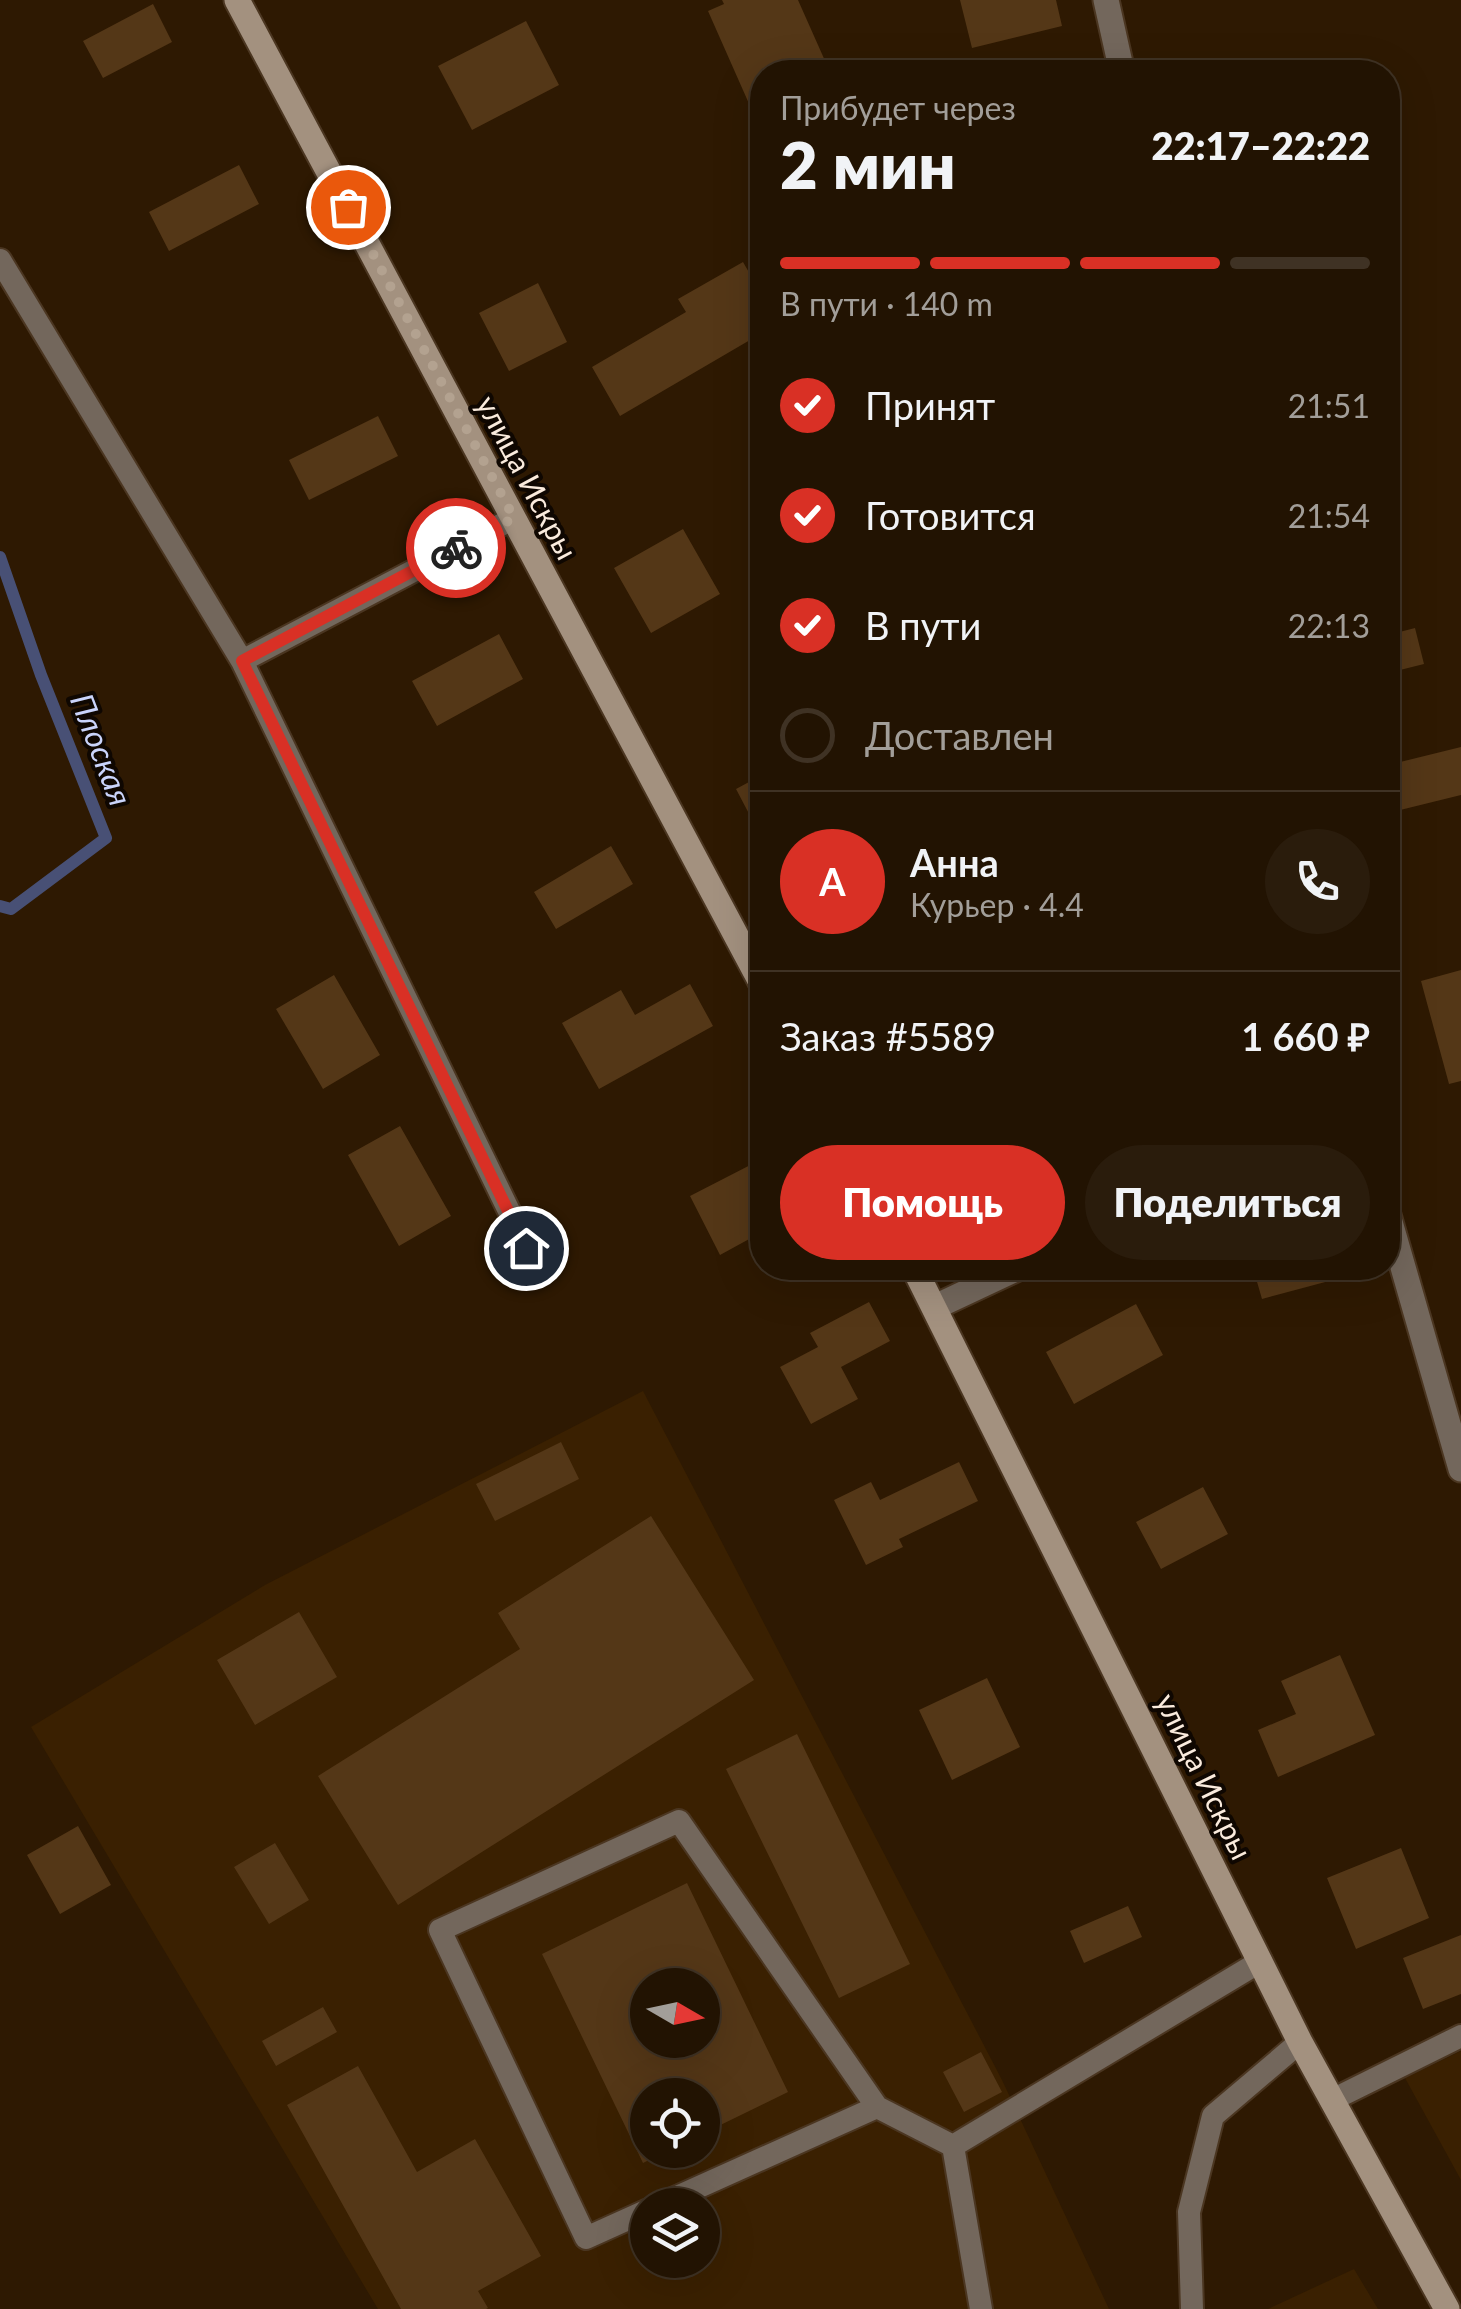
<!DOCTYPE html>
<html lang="ru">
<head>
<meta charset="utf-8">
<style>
	:root { --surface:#221302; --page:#2a1c0c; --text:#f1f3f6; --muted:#a29e99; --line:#3f3224; --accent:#d93025 }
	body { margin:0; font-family:Lato,sans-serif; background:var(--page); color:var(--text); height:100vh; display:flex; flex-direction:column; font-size:38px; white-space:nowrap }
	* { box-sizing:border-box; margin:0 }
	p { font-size:32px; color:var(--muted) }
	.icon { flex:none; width:55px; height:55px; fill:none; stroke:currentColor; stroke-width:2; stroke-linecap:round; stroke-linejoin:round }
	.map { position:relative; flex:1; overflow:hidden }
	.sheet { position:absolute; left:750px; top:60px; width:650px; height:1220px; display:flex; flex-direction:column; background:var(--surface); border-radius:40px; box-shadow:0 10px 40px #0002,0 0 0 2px var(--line) }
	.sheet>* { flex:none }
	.needle { width:65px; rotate:99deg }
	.tools { position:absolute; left:630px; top:1968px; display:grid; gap:20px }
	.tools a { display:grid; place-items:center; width:90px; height:90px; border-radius:50%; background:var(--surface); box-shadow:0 10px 40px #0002,0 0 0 2px var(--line); font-size:50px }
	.pin { position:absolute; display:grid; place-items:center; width:85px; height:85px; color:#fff; margin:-42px; border:5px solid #fff; border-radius:50%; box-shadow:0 2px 10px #0007 }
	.courier { position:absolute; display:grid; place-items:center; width:100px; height:100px; margin:-50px; border:8px solid #d93025; border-radius:50%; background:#fff; color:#222; box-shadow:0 2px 12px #0007 }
	.headline em { font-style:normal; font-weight:800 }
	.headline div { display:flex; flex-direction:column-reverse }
	.headline { display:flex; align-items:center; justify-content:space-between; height:170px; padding:0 30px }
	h1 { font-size:65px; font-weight:800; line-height:75px }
	.bar { display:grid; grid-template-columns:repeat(4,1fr); gap:15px 10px; align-content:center; height:120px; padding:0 30px }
	.bar i { height:12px; border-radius:8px; background:var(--line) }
	.bar .active { background:var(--accent) }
	.bar p { grid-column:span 4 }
	.line { display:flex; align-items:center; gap:25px; padding:0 30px; border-top:2px solid var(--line) }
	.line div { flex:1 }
	.round { display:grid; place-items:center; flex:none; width:105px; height:105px; border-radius:52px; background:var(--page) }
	ol { padding:0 30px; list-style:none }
	li { display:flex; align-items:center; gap:30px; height:110px }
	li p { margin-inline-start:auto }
	li .icon { padding:10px; border-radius:50%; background:var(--accent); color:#fff; stroke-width:4 }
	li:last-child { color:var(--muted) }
	li i { width:55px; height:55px; border:5px solid var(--line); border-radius:50% }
	.cta { display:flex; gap:20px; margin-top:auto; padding:20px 30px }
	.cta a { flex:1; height:115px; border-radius:60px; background:var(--accent); color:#fff; font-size:40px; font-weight:800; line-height:115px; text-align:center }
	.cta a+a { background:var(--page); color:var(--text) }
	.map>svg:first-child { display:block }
</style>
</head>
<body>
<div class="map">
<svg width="1461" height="2309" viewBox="0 0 1461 2309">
	<rect width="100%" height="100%" fill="#2e1902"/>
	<!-- built -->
	<path fill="#3a2001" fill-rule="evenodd" d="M643,1391L1002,2080L1109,2309H378L31,1727L265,1585ZM648,1985H702V2040H648ZM648,2095H702V2150H648ZM648,2205H702V2260H648Z
		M1461,2051V2180L1405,2078Z
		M1354,2269L1378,2309H1268Z"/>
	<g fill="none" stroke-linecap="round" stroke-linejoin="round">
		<!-- stream -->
		<path stroke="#485075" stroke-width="12" d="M0,557L41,675L106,838L11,909L0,906"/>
	</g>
	<!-- building -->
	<path fill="#543717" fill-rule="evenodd" d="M722,0H798L830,72H762V112L754,115L708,11L724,4Z
		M960,0H1056L1062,26L972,48Z
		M153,4L172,42L103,78L83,41Z
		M526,21L559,85L472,130L438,66Z
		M1242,58L1245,72H1190V71Z
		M239,165L259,204L169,251L149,212Z
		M743,262L762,295V333L620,416L592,367L686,312L678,299Z
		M538,283L567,342L509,371L479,313Z
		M378,416L398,456L309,500L289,460Z
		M683,529L720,594L651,633L614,568Z
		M1415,628L1424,664L1388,673V635Z
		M499,634L523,679L437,726L412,681Z
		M1461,747V795L1388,813V765Z
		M762,775V823L756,827L736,789Z
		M611,846L633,884L556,929L534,892Z
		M1461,970V1081L1449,1084L1421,981Z
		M334,975L380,1055L323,1089L276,1009Z
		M690,984L713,1026L599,1089L562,1023L621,990L635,1015Z
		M400,1126L451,1216L399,1246L348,1155Z
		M762,1159V1219L759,1221L762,1232L720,1255L690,1196Z
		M1253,1268H1357L1359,1273L1262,1299Z
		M869,1302L890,1341L841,1367L858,1399L811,1424L780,1367L818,1347L810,1333Z
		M1136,1304L1163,1355L1074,1404L1046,1352Z
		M561,1442L579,1479L495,1521L476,1484Z
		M959,1462L978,1501L899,1539L903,1547L866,1565L834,1500L871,1482L880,1500Z
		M1203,1487L1228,1534L1161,1569L1136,1522Z
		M651,1516L754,1680L398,1905L318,1776L520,1649L498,1613Z
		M299,1612L337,1677L255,1725L217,1660Z
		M1340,1655L1375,1735L1278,1777L1258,1730L1296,1714L1281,1681Z
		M987,1678L1020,1747L952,1780L919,1710Z
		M797,1734L910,1964L839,1998L726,1769Z
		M78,1826L111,1885L60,1914L27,1855Z
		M275,1843L309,1900L269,1924L234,1867Z
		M1401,1848L1429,1918L1356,1949L1327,1878Z
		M687,1883L788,2092L702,2134V2095H648V2150H669L643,2163L542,1954ZM648,1985H702V2040H648Z
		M1128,1906L1142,1937L1084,1963L1070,1931Z
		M1461,1935V1994L1423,2009L1403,1958Z
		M323,2007L337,2032L276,2066L262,2041Z
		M981,2052L1002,2092L964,2112L943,2072Z
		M358,2066L417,2172L475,2139L541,2256L478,2291L488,2308L486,2309H401L287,2105Z"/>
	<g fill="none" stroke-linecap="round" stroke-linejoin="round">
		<!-- lane casing -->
		<g stroke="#4b3621" stroke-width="26">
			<path id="lane" d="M0,260L242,661L527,1248
				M242,661L514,518
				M1332,2100L1461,2036
				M659,2205L877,2107
				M648,2210L586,2238L440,1930L679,1821L877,2107L953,2146
				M981,2309L953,2146L1261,1961
				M1192,2309L1189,2212L1213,2116L1300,2042"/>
		</g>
		<!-- street casing -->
		<g stroke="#4b3621" stroke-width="29">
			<path id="street" d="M1106,0L1122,72
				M1388,1215L1461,1469
				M935,1307L1018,1268"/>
		</g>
		<!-- secondary casing -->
		<g stroke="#4b3621" stroke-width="29">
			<path id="secondary" d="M237,0L762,984
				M914,1268L1300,2042L1447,2309"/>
		</g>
		<!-- lane -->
		<use href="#lane" stroke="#73675c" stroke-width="22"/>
		<!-- street -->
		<use href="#street" stroke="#73675c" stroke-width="25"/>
		<!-- secondary -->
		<use href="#secondary" stroke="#a3917f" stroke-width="25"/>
	</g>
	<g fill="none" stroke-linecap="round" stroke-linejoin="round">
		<!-- done -->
		<path stroke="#b3a290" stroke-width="10" stroke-dasharray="0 18" d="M348,207L514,518L456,548"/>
		<!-- route -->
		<path stroke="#d93025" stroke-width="12" d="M456,548L242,661L526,1248"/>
	</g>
	<g text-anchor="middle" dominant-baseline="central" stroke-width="8" stroke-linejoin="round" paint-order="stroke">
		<!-- street labels -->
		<g font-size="30" fill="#faebdd" stroke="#0f0701">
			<text transform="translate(528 477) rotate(62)">улица Искры</text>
			<text transform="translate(1205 1776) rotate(64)">улица Искры</text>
		</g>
		<!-- water labels -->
		<g font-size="32" font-style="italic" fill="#cad4fb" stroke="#0f0701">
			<text transform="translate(102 749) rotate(69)">Плоская</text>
		</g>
	</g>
</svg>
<div class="tools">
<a><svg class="needle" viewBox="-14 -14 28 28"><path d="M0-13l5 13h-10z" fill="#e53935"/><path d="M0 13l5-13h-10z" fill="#a29e99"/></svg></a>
<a><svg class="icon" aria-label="locate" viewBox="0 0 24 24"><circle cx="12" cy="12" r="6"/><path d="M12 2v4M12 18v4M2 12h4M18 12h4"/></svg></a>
<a><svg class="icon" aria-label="layers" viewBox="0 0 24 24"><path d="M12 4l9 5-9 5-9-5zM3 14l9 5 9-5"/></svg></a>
</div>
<div class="pin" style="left:348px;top:207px;background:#ea580c"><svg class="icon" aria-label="bag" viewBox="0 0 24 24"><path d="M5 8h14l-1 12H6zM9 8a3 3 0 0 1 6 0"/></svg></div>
<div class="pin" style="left:526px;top:1248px;background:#1f2937"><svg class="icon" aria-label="home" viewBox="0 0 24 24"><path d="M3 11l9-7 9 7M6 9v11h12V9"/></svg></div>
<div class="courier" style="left:456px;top:548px"><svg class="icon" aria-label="bike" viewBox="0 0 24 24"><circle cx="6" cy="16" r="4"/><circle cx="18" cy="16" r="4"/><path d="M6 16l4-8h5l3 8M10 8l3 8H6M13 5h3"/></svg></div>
<section class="sheet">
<div class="headline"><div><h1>2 мин</h1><p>Прибудет через</p></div><em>22:17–22:22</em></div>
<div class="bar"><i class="active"></i><i class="active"></i><i class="active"></i><i></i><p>В пути · 140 m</p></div>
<ol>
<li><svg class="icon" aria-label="check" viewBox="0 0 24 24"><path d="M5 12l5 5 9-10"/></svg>Принят<p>21:51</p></li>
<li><svg class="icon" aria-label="check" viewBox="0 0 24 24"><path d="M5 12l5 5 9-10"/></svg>Готовится<p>21:54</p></li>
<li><svg class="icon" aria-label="check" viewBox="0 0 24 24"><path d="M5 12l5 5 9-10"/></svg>В пути<p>22:13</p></li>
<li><i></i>Доставлен</li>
</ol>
<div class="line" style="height:180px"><b class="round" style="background:var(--accent);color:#fff">А</b><div><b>Анна</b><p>Курьер · 4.4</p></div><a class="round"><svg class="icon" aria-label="phone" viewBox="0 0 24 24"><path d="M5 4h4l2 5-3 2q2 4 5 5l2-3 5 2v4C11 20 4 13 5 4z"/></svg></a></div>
<div class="line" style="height:130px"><div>Заказ #5589</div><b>1 660 ₽</b></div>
<div class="cta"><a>Помощь</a><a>Поделиться</a></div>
</section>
</div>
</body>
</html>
